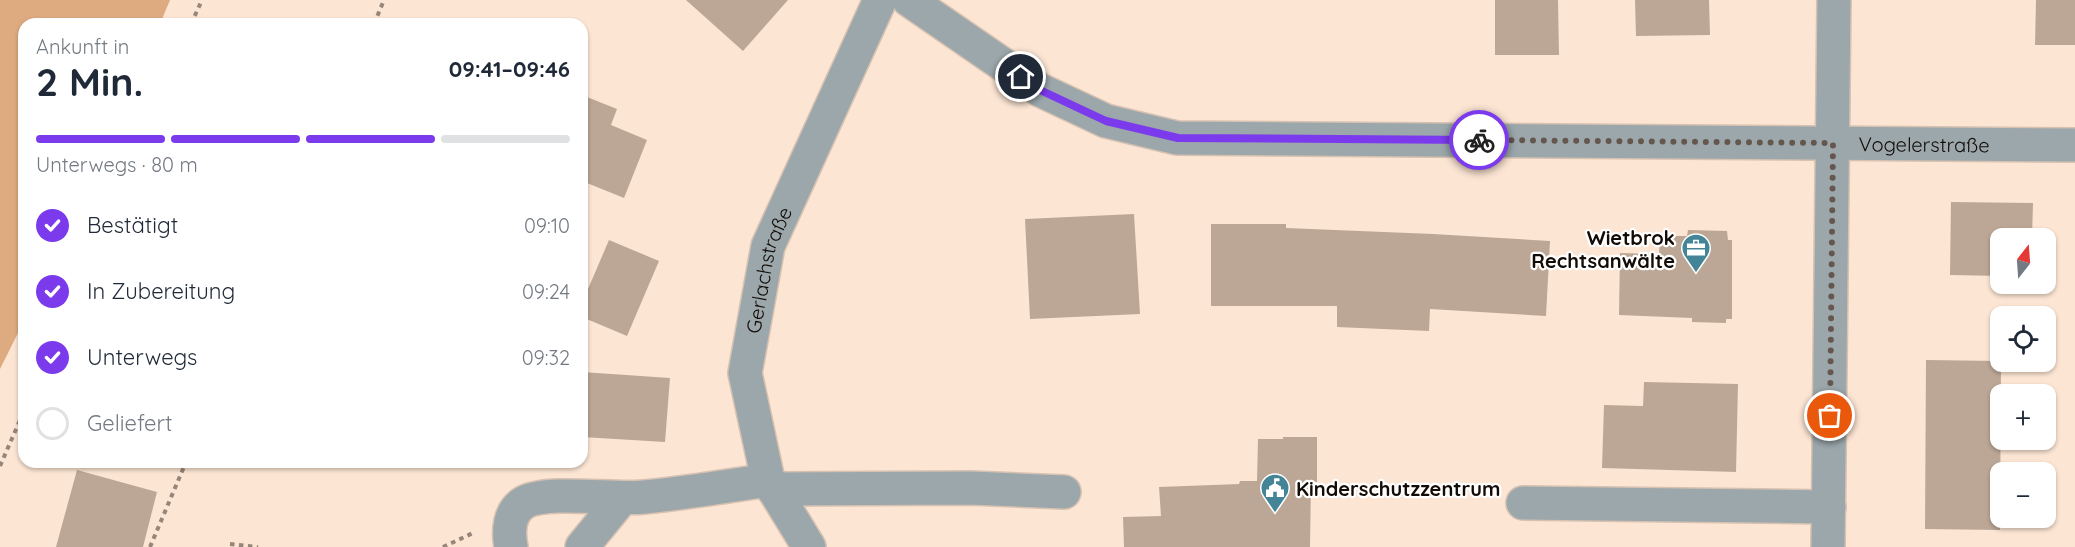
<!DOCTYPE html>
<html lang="de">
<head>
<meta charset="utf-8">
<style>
	:root { --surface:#fff; --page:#f6f6f7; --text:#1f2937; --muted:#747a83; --line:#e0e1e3; --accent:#7c3aed }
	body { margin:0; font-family:Quicksand,sans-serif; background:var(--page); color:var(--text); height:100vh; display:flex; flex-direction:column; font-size:22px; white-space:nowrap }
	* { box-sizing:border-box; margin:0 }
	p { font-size:20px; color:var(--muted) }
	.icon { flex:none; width:33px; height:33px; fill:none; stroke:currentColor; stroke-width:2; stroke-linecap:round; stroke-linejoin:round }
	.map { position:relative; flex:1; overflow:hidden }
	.drawer { position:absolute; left:18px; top:18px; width:570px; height:450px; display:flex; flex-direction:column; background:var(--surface); border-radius:18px; box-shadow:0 2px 4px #0004 }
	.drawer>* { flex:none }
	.needle { width:39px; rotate:17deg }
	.controls { position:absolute; left:1990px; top:228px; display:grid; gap:12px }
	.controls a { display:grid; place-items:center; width:66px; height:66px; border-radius:12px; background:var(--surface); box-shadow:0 2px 4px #0004; font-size:30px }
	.pin { position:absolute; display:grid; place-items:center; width:51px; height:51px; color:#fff; margin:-26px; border:3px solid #fff; border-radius:50%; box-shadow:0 2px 6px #0007 }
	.courier { position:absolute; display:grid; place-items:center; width:60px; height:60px; margin:-30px; border:4px solid #7c3aed; border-radius:50%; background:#fff; color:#222; box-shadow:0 2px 8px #0007 }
	.overview em { font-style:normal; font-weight:700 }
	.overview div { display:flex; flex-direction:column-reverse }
	.overview { display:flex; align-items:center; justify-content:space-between; height:102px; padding:0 18px }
	h1 { font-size:39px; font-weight:700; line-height:45px }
	.bar { display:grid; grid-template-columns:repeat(4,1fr); gap:9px 6px; align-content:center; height:72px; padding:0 18px }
	.bar i { height:8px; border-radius:4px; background:var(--line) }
	.bar .selected { background:var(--accent) }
	.bar p { grid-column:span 4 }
	ol { padding:0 18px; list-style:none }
	li { display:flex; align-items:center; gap:18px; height:66px }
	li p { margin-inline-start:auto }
	li .icon { padding:6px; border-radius:50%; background:var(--accent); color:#fff; stroke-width:4 }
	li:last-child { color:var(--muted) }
	li i { width:33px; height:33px; border:3px solid var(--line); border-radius:50% }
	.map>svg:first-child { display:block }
</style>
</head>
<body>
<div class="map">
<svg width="2075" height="547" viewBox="0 0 2075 547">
	<rect width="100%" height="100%" fill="#fce5d3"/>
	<!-- green -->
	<path fill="#deab81" d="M0,0H170L160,24H24V321L0,369Z"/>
	<!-- building -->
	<path fill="#bca796" d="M686,0H788L743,51Z
		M1495,0H1558L1559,55H1495Z
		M1635,0H1709L1710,35L1636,36Z
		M2036,0H2075V45H2035Z
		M582,95L617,109L611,125L647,140L624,198L587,183L582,193Z
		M1951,202L2033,203L2032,238H2001V276L1950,275Z
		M1134,214L1140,314L1030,319L1025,219Z
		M1211,224H1286V228L1433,234L1550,241L1546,316L1430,309L1429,331L1337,327V306H1211Z
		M1688,230L1727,231L1728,240H1732V319H1726V323L1692,322V318L1619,315L1620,253L1659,254L1660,236H1687Z
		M609,240L659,261L627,336L582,317V303Z
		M1926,360L2001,361L2000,530L1925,529Z
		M582,372L670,378L665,442L582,437Z
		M1644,382L1738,384L1736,472L1602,468L1604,405L1643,406Z
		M1283,437H1317V482L1311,481L1310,547H1124L1123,517L1161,516L1159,487L1239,484L1240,481H1257L1258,439H1283Z
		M77,470L157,492L143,547H56Z"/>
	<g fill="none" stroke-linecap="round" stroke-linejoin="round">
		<!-- minor casing -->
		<g stroke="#d7c2b2" stroke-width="36">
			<g id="minor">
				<path id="s1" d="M909,0L1040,90L1106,121L1177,138L2075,145"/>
				<path d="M773,489L971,488L1064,492"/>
				<path d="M1523,503L1829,507"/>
				<path d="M511,547C508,531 509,511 525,502C549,490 614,500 644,497C686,493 727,486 768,480"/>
				<path d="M582,547L622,498"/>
				<path id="s2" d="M809,547L768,480L745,373L768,246L880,0"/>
				<path d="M1828,547L1834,0"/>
			</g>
		</g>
		<!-- path -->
		<path stroke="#968579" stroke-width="4" stroke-dasharray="4.5 4.5" stroke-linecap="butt" d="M191,24L202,0
			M374,24L384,0
			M0,466L24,411
			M230,544L258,547
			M150,547L186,462
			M443,547L473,533"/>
		<!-- minor -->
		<use href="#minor" stroke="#9ba7ab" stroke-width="33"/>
	</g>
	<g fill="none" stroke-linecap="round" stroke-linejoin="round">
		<!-- done -->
		<path stroke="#65574e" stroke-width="6" stroke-dasharray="0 10.8" d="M1479,140L1833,143L1830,416"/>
		<!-- route -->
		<path stroke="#7c3aed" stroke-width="8" d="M1021,77L1040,90L1106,121L1178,138L1479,140"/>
	</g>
	<!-- icons -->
	<defs>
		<g id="office-pin" transform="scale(1.5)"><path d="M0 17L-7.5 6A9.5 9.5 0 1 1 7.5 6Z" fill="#438496" stroke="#fff"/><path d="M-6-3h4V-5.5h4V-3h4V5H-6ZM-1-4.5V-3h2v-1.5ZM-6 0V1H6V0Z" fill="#fff"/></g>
		<g id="civic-pin" transform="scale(1.5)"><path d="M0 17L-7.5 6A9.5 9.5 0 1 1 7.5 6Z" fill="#438496" stroke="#fff"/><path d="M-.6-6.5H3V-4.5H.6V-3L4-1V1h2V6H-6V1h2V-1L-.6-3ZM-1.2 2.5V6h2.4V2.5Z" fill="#fff"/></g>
	</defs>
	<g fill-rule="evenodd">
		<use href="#office-pin" x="1696" y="248"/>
		<use href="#civic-pin" x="1275" y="488"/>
	</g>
	<g text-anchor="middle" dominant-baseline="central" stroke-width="4.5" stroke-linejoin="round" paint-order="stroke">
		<!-- street labels -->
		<g font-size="20" fill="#130b06" stroke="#fff">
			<text stroke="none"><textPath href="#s1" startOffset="1052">Vogelerstraße</textPath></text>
			<text stroke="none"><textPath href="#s2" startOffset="294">Gerlachstraße</textPath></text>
		</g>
		<!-- poi labels -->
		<g font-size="20" font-weight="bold" fill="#130b06" stroke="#fff" text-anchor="end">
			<text x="1675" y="237">Wietbrok<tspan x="1675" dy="23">Rechtsanwälte</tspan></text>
			<text x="1296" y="488" text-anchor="start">Kinderschutzzentrum</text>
		</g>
	</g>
</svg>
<div class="controls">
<a><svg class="needle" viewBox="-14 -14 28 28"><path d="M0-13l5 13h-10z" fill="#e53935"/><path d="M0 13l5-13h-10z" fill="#747a83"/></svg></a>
<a><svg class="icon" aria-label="locate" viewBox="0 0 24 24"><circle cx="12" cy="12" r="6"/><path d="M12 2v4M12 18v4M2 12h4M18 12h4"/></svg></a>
<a>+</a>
<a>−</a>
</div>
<div class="pin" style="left:1830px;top:416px;background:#ea580c"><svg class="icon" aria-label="bag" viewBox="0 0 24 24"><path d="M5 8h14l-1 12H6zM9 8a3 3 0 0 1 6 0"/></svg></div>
<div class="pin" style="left:1021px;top:77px;background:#1f2937"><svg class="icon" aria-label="home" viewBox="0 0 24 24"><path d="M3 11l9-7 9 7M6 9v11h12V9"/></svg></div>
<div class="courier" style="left:1479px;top:140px"><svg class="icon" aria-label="bike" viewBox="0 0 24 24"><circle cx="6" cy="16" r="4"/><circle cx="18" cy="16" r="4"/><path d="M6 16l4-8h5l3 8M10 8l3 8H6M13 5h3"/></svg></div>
<section class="drawer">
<div class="overview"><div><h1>2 Min.</h1><p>Ankunft in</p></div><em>09:41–09:46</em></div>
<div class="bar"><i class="selected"></i><i class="selected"></i><i class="selected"></i><i></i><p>Unterwegs · 80 m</p></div>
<ol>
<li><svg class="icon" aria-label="check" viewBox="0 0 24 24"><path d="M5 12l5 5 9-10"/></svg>Bestätigt<p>09:10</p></li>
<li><svg class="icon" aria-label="check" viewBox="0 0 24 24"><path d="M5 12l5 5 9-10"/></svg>In Zubereitung<p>09:24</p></li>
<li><svg class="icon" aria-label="check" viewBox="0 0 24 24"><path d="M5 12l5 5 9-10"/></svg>Unterwegs<p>09:32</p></li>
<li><i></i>Geliefert</li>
</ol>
</section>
</div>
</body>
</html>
